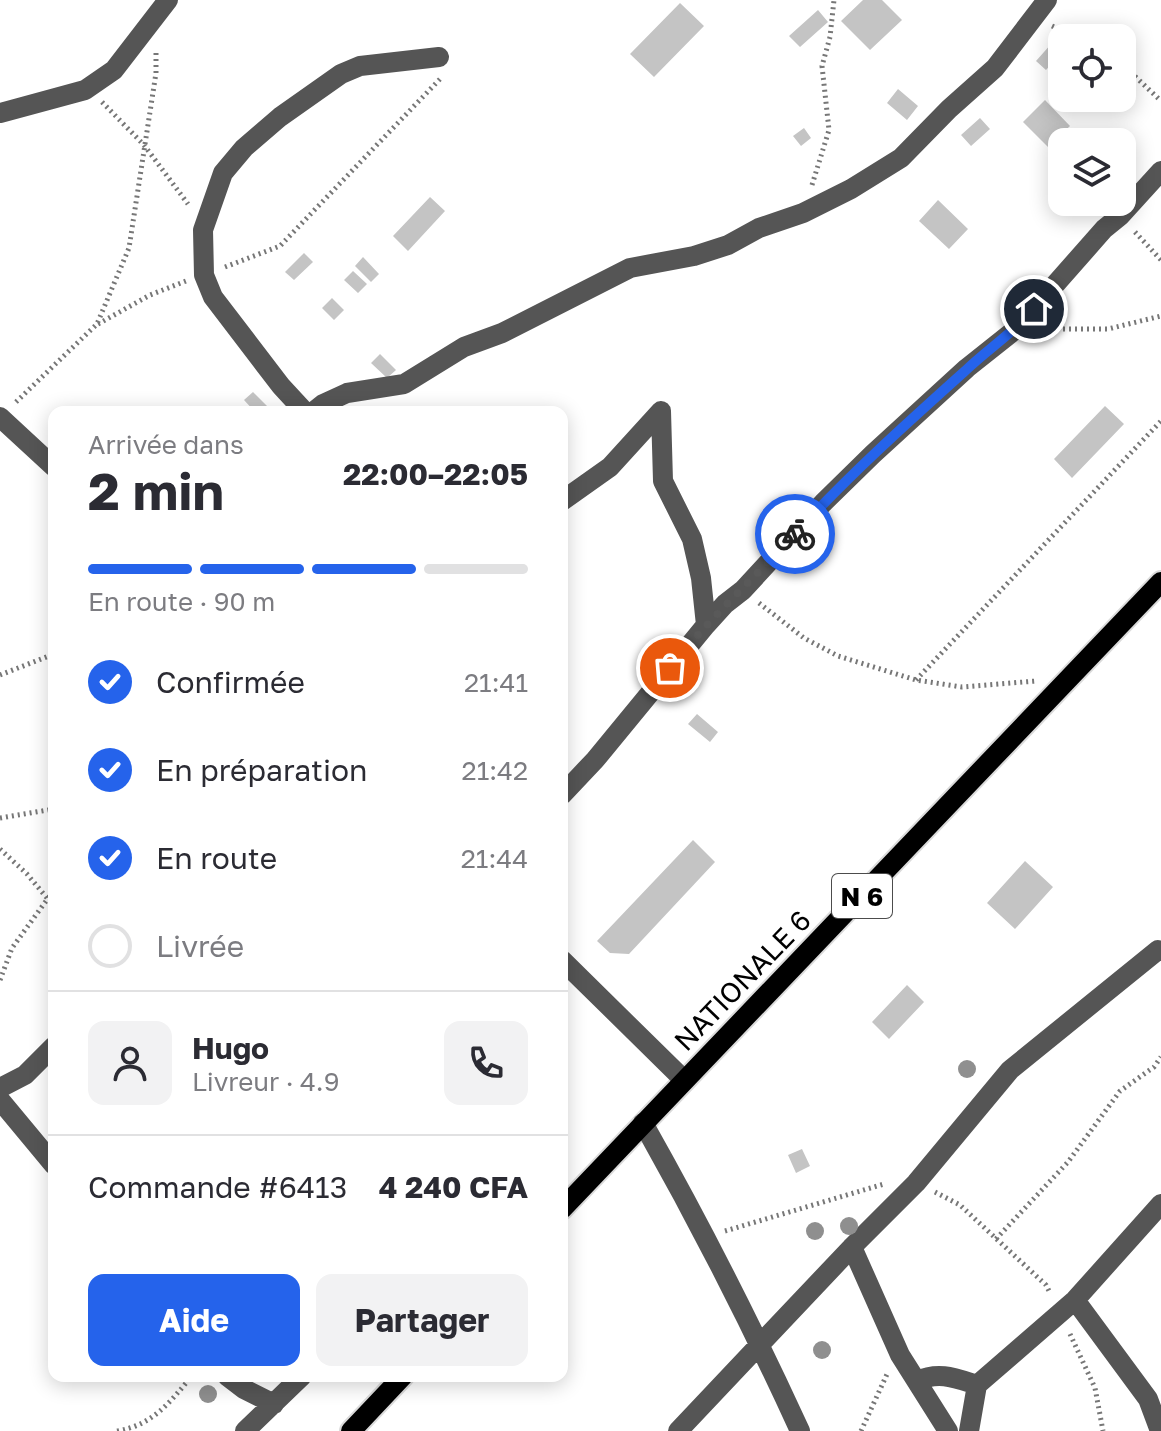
<!DOCTYPE html>
<html lang="fr">
<head>
<meta charset="utf-8">
<style>
	:root { --surface:#fff; --page:#f2f2f3; --text:#2b2b33; --muted:#7c7c81; --line:#e1e1e2; --accent:#2563eb }
	body { margin:0; font-family:"Golos Text",sans-serif; background:var(--page); color:var(--text); height:100vh; display:flex; flex-direction:column; font-size:30px; white-space:nowrap }
	* { box-sizing:border-box; margin:0 }
	p { font-size:26px; color:var(--muted) }
	.icon { flex:none; width:44px; height:44px; fill:none; stroke:currentColor; stroke-width:2; stroke-linecap:round; stroke-linejoin:round }
	.map { position:relative; flex:1; overflow:hidden }
	.side { position:absolute; left:48px; top:406px; width:520px; height:976px; display:flex; flex-direction:column; background:var(--surface); border-radius:16px; box-shadow:0 4px 20px #0003 }
	.side>* { flex:none }
	.tools { position:absolute; left:1048px; top:24px; display:grid; gap:16px }
	.tools a { display:grid; place-items:center; width:88px; height:88px; border-radius:16px; background:var(--surface); box-shadow:0 4px 20px #0003; font-size:40px }
	.pin { position:absolute; display:grid; place-items:center; width:68px; height:68px; color:#fff; margin:-34px; border:4px solid #fff; border-radius:50%; box-shadow:0 2px 8px #0007 }
	.courier { position:absolute; display:grid; place-items:center; width:80px; height:80px; margin:-40px; border:6px solid #2563eb; border-radius:50%; background:#fff; color:#222; box-shadow:0 2px 10px #0007 }
	.overview em { font-style:normal; font-weight:700 }
	.overview div { display:flex; flex-direction:column-reverse }
	.overview { display:flex; align-items:center; justify-content:space-between; height:136px; padding:0 40px }
	h1 { font-size:52px; font-weight:700; line-height:60px }
	.bar { display:grid; grid-template-columns:repeat(4,1fr); gap:12px 8px; align-content:center; height:96px; padding:0 40px }
	.bar i { height:10px; border-radius:6px; background:var(--line) }
	.bar .selected { background:var(--accent) }
	.bar p { grid-column:span 4 }
	.line { display:flex; align-items:center; gap:20px; padding:0 40px; border-top:2px solid var(--line) }
	.line div { flex:1 }
	.round { display:grid; place-items:center; flex:none; width:84px; height:84px; border-radius:16px; background:var(--page) }
	ol { padding:0 40px; list-style:none }
	li { display:flex; align-items:center; gap:24px; height:88px }
	li p { margin-inline-start:auto }
	li .icon { padding:8px; border-radius:50%; background:var(--accent); color:#fff; stroke-width:4 }
	li:last-child { color:var(--muted) }
	li i { width:44px; height:44px; border:4px solid var(--line); border-radius:50% }
	.cta { display:flex; gap:16px; margin-top:auto; padding:16px 40px }
	.cta a { flex:1; height:92px; border-radius:16px; background:var(--accent); color:#fff; font-size:32px; font-weight:700; line-height:92px; text-align:center }
	.cta a+a { background:var(--page); color:var(--text) }
	.map>svg:first-child { display:block }
</style>
</head>
<body>
<div class="map">
<svg width="1161" height="1431" viewBox="0 0 1161 1431">
	<rect width="100%" height="100%" fill="#fff"/>
	<!-- building -->
	<path fill="#c4c4c4" d="M863,0H882L902,20L870,50L841,21Z
		M680,3L704,26L654,77L630,54Z
		M818,10L828,22L800,47L789,36Z
		M1052,43L1062,52L1046,70L1036,61Z
		M898,89L918,106L907,120L887,103Z
		M1045,100L1070,126L1048,147L1023,122Z
		M980,118L990,129L971,146L961,135Z
		M804,128L811,138L801,146L793,136Z
		M430,197L445,211L408,251L393,236Z
		M938,200L968,229L949,249L919,221Z
		M304,253L313,262L294,280L285,272Z
		M363,257L379,274L371,282L355,266Z
		M353,271L367,284L358,293L344,280Z
		M332,298L344,310L334,320L322,308Z
		M380,354L396,370L387,378L371,363Z
		M253,392L273,412H255L244,400Z
		M1105,406L1124,424L1072,478L1054,459Z
		M697,714L718,732L710,742L688,724Z
		M693,840L715,862L629,954L610,953L597,941Z
		M1025,861L1053,887L1015,929L987,903Z
		M907,985L924,1002L889,1039L872,1022Z
		M802,1149L810,1166L796,1173L788,1155Z"/>
	<g fill="none" stroke-linecap="round" stroke-linejoin="round">
		<!-- major casing -->
		<g stroke="#dbdbdb" stroke-width="24">
			<path id="major" d="M562,1209L1161,582
				M351,1431L403,1376"/>
		</g>
		<!-- path -->
		<path stroke="#777" stroke-width="5" stroke-dasharray="2 4" stroke-linecap="butt" d="M1052,26L1078,38
			M1122,64L1161,101
			M102,102L144,145L188,204
			M812,185L829,130L822,66L830,37L834,0
			M1135,232L1161,260
			M225,267L280,246L440,79
			M98,324L150,295L186,281
			M1045,329H1108L1161,316
			M16,402L97,324L129,248L156,73V52
			M759,603L804,638L838,656L916,680L962,687L1036,681
			M0,675L54,654
			M916,680L1161,421
			M0,818L54,809
			M0,849L27,874L47,898
			M0,980L12,948L54,890
			M935,1192L960,1205L1046,1285L1050,1293
			M725,1231L884,1184
			M996,1239L1068,1162L1120,1091L1154,1067L1161,1057
			M1070,1334L1095,1388L1103,1431
			M117,1431C153,1425 169,1403 192,1376
			M861,1431L888,1372"/>
		<!-- minor -->
		<path stroke="#555" stroke-width="20" d="M0,113L85,90L114,70L168,0
			M305,412L281,386L213,297L204,275L203,230L223,173L244,148L280,117L341,74L360,66L439,57
			M313,412L323,404L347,393L404,384L464,347L502,333L630,268L694,256L728,245L759,228L803,213L851,189L901,158L949,109L995,68L1047,0
			M0,417L54,467
			M562,501L610,467L661,411
			M706,625L725,604L743,590L823,503L873,454L967,368L1016,329L1104,229L1120,216L1161,171
			M562,795L595,760L706,625L701,578L692,539L663,481L661,411
			M562,960L684,1080
			M0,1088L25,1075L54,1046
			M0,1100L54,1165
			M643,1123C700,1224 752,1326 800,1431
			M852,1247L900,1355L948,1431
			M1075,1300L1148,1399L1160,1431
			M227,1376L244,1389L274,1404
			M917,1381C939,1371 955,1378 977,1385
			M245,1431L302,1376
			M678,1431L852,1247L916,1183L1010,1070L1158,950L1161,951
			M969,1431L977,1385L1075,1300L1161,1204"/>
		<!-- major -->
		<use href="#major" stroke="#000" stroke-width="20"/>
	</g>
	<!-- trees -->
	<g fill="#8f8f8f">
		<circle cx="967" cy="1069" r="9"/>
		<circle cx="849" cy="1226" r="9"/>
		<circle cx="815" cy="1231" r="9"/>
		<circle cx="822" cy="1350" r="9"/>
		<circle cx="208" cy="1394" r="9"/>
	</g>
	<g fill="none" stroke-linecap="round" stroke-linejoin="round">
		<!-- done -->
		<path stroke="#595959" stroke-width="8" stroke-dasharray="0 14.4" d="M670,668C708,620 753,579 795,534"/>
		<!-- route -->
		<path stroke="#2563eb" stroke-width="10" d="M795,534C848,476 906,424 965,371C988,349 1013,333 1034,309"/>
	</g>
	<g text-anchor="middle" dominant-baseline="central" stroke-width="7" stroke-linejoin="round" paint-order="stroke">
		<!-- shield labels -->
		<rect fill="#fff" stroke="#4c4c4c" stroke-width="2" x="832" y="874" width="60" height="44" rx="6"/>
		<g font-size="26" font-weight="bold" fill="#000">
			<text x="862" y="896">N 6</text>
		</g>
		<!-- street labels -->
		<g font-size="28" fill="#000" stroke="#fff">
			<text transform="translate(742 980) rotate(-46)">NATIONALE 6</text>
		</g>
	</g>
</svg>
<div class="tools">
<a><svg class="icon" aria-label="locate" viewBox="0 0 24 24"><circle cx="12" cy="12" r="6"/><path d="M12 2v4M12 18v4M2 12h4M18 12h4"/></svg></a>
<a><svg class="icon" aria-label="layers" viewBox="0 0 24 24"><path d="M12 4l9 5-9 5-9-5zM3 14l9 5 9-5"/></svg></a>
</div>
<div class="pin" style="left:670px;top:668px;background:#ea580c"><svg class="icon" aria-label="bag" viewBox="0 0 24 24"><path d="M5 8h14l-1 12H6zM9 8a3 3 0 0 1 6 0"/></svg></div>
<div class="pin" style="left:1034px;top:309px;background:#1f2937"><svg class="icon" aria-label="home" viewBox="0 0 24 24"><path d="M3 11l9-7 9 7M6 9v11h12V9"/></svg></div>
<div class="courier" style="left:795px;top:534px"><svg class="icon" aria-label="bike" viewBox="0 0 24 24"><circle cx="6" cy="16" r="4"/><circle cx="18" cy="16" r="4"/><path d="M6 16l4-8h5l3 8M10 8l3 8H6M13 5h3"/></svg></div>
<section class="side">
<div class="overview"><div><h1>2 min</h1><p>Arrivée dans</p></div><em>22:00–22:05</em></div>
<div class="bar"><i class="selected"></i><i class="selected"></i><i class="selected"></i><i></i><p>En route · 90 m</p></div>
<ol>
<li><svg class="icon" aria-label="check" viewBox="0 0 24 24"><path d="M5 12l5 5 9-10"/></svg>Confirmée<p>21:41</p></li>
<li><svg class="icon" aria-label="check" viewBox="0 0 24 24"><path d="M5 12l5 5 9-10"/></svg>En préparation<p>21:42</p></li>
<li><svg class="icon" aria-label="check" viewBox="0 0 24 24"><path d="M5 12l5 5 9-10"/></svg>En route<p>21:44</p></li>
<li><i></i>Livrée</li>
</ol>
<div class="line" style="height:144px"><a class="round"><svg class="icon" aria-label="person" viewBox="0 0 24 24"><circle cx="12" cy="8" r="4"/><path d="M4 21q1-7 8-7t8 7"/></svg></a><div><b>Hugo</b><p>Livreur · 4.9</p></div><a class="round"><svg class="icon" aria-label="phone" viewBox="0 0 24 24"><path d="M5 4h4l2 5-3 2q2 4 5 5l2-3 5 2v4C11 20 4 13 5 4z"/></svg></a></div>
<div class="line" style="height:104px"><div>Commande #6413</div><b>4 240 CFA</b></div>
<div class="cta"><a>Aide</a><a>Partager</a></div>
</section>
</div>
</body>
</html>
